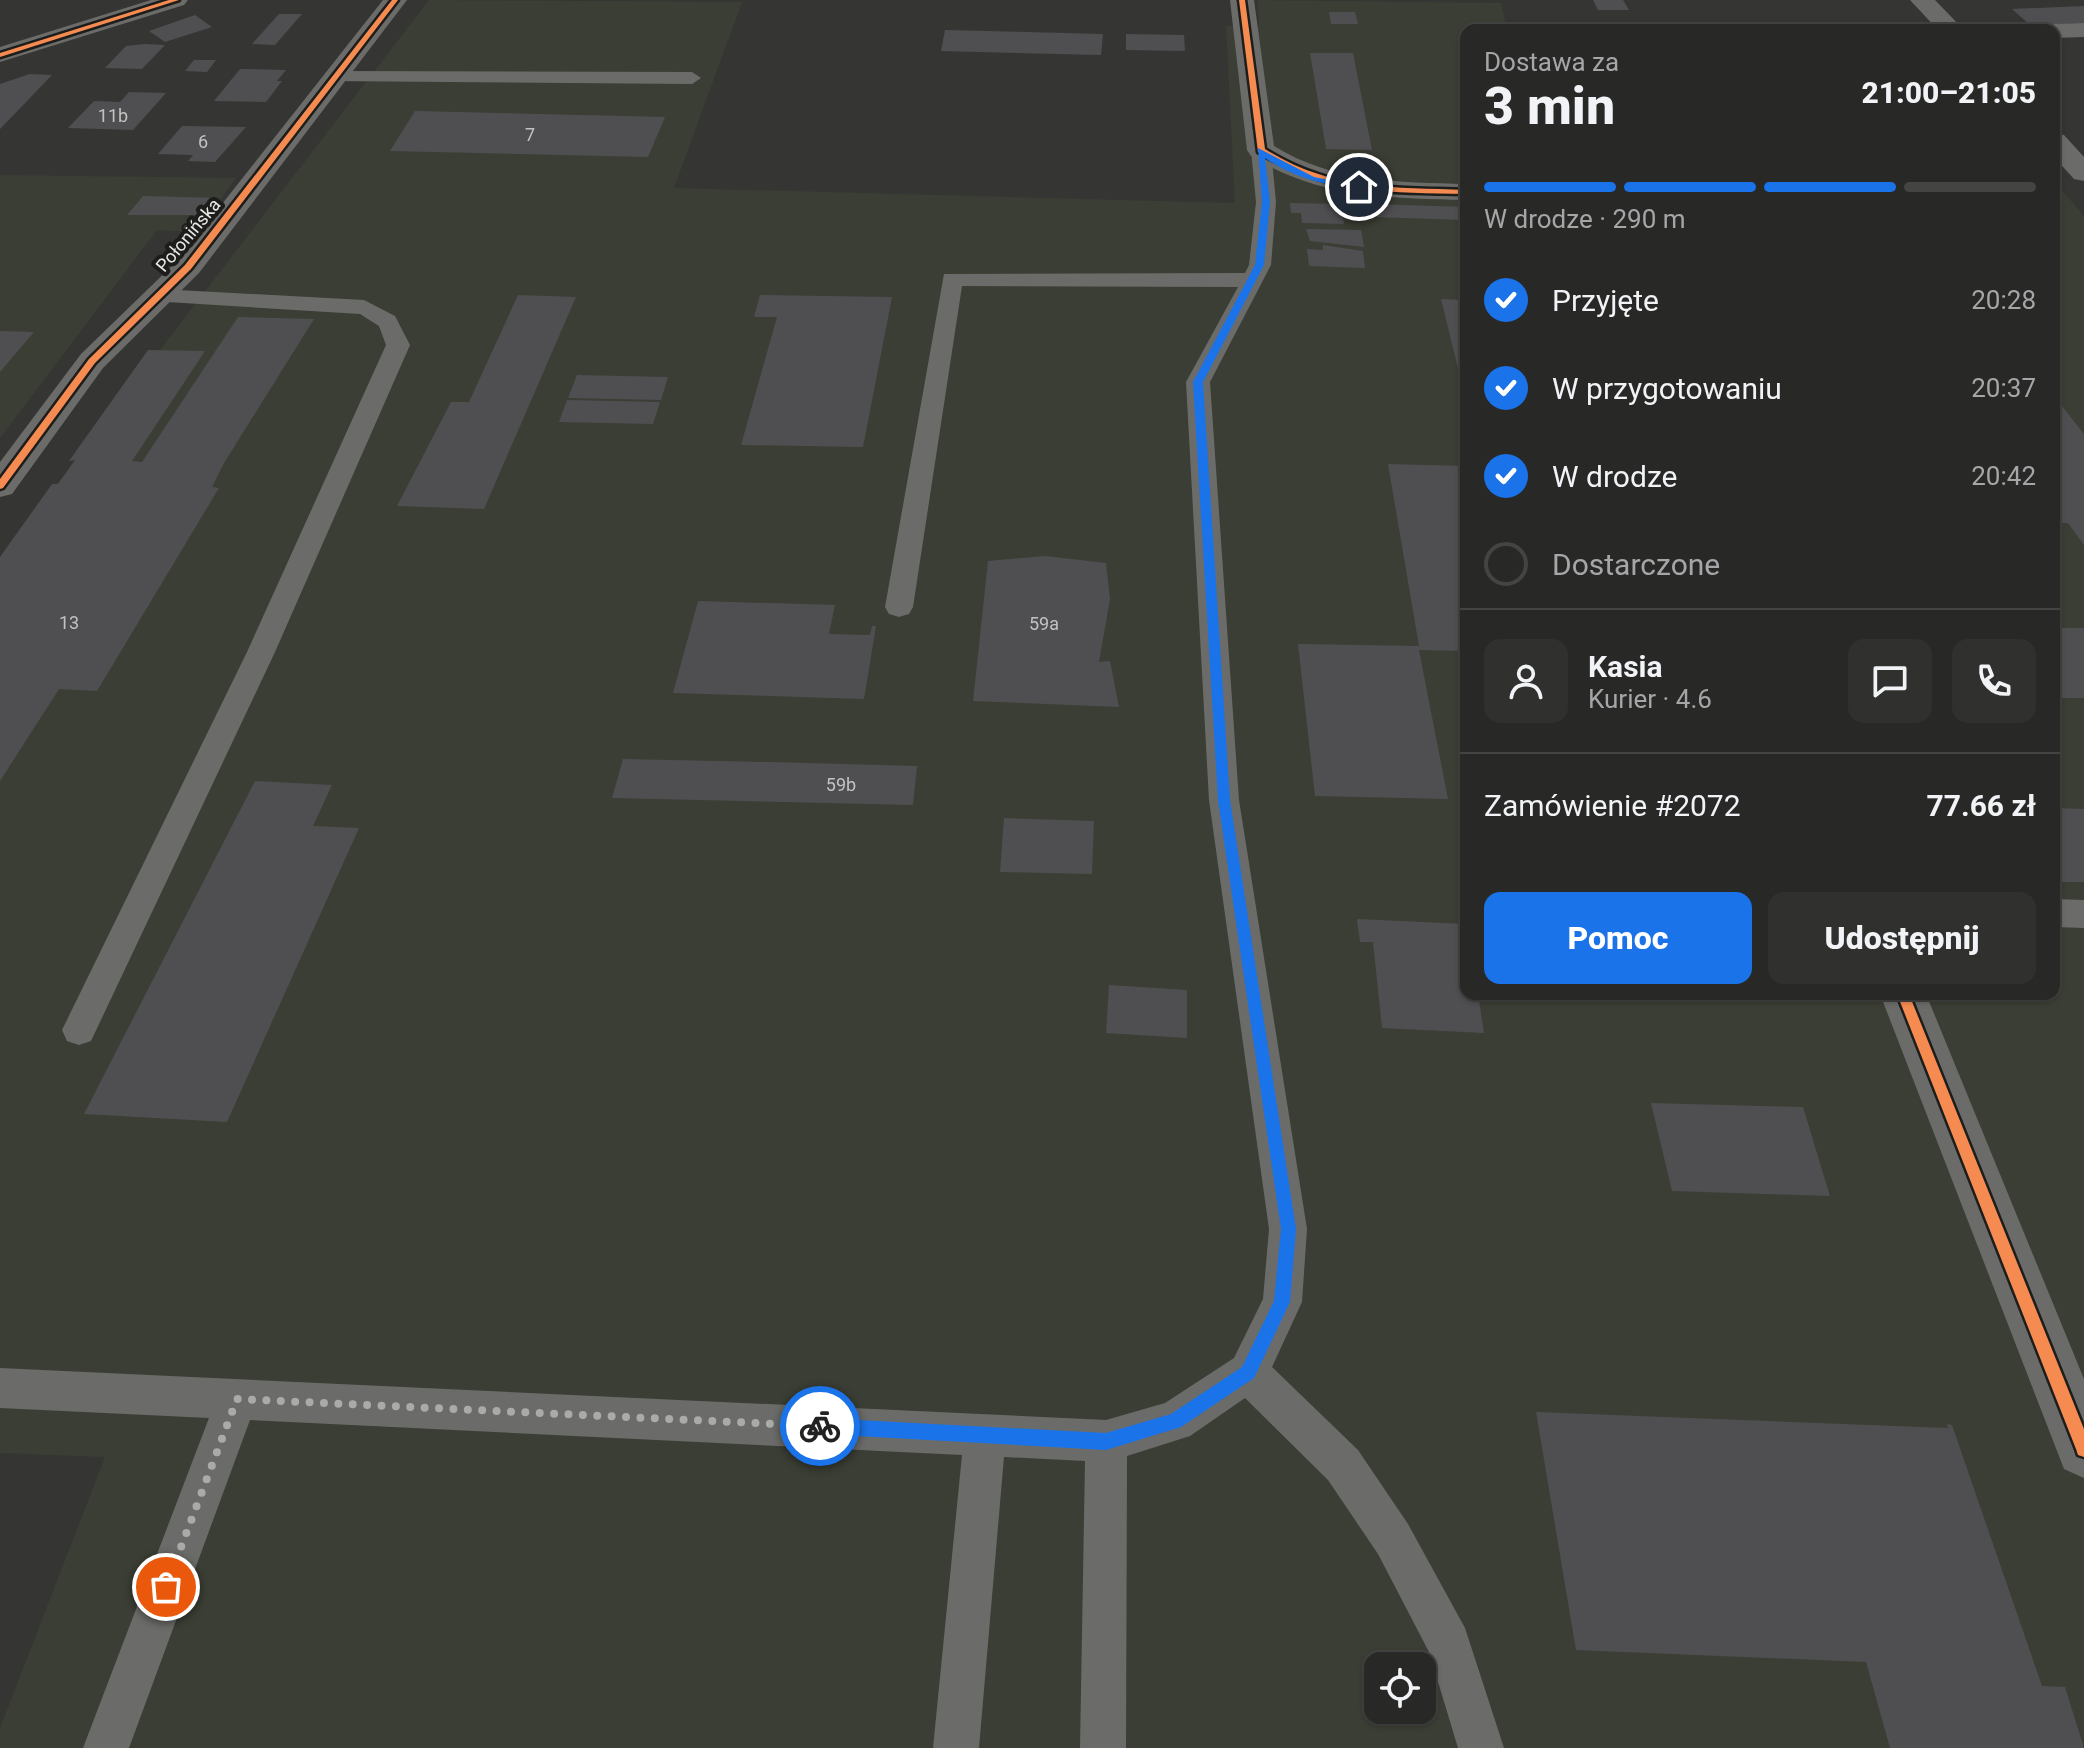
<!DOCTYPE html>
<html lang="pl">
<head>
<meta charset="utf-8">
<style>
	:root { --surface:#282826; --page:#30302e; --text:#f1f3f6; --muted:#a5a6a7; --line:#444443; --accent:#1a73e8 }
	body { margin:0; font-family:Roboto,sans-serif; background:var(--page); color:var(--text); height:100vh; display:flex; flex-direction:column; font-size:30px; white-space:nowrap }
	* { box-sizing:border-box; margin:0 }
	p { font-size:26px; color:var(--muted) }
	.icon { flex:none; width:44px; height:44px; fill:none; stroke:currentColor; stroke-width:2; stroke-linecap:round; stroke-linejoin:round }
	.map { position:relative; flex:1; overflow:hidden }
	.side { position:absolute; left:1460px; top:24px; width:600px; height:976px; display:flex; flex-direction:column; background:var(--surface); border-radius:16px; box-shadow:0 2px 6px #0004,0 0 0 2px var(--line) }
	.side>* { flex:none }
	.buttons { position:absolute; left:1364px; top:1652px; display:grid; gap:16px }
	.buttons a { display:grid; place-items:center; width:72px; height:72px; border-radius:16px; background:var(--surface); box-shadow:0 2px 6px #0004,0 0 0 2px var(--line); font-size:40px }
	.pin { position:absolute; display:grid; place-items:center; width:68px; height:68px; color:#fff; margin:-34px; border:4px solid #fff; border-radius:50%; box-shadow:0 2px 8px #0007 }
	.courier { position:absolute; display:grid; place-items:center; width:80px; height:80px; margin:-40px; border:6px solid #1a73e8; border-radius:50%; background:#fff; color:#222; box-shadow:0 2px 10px #0007 }
	.headline em { font-style:normal; font-weight:800 }
	.headline div { display:flex; flex-direction:column-reverse }
	.headline { display:flex; align-items:center; justify-content:space-between; height:136px; padding:0 24px }
	h1 { font-size:52px; font-weight:800; line-height:60px }
	.bar { display:grid; grid-template-columns:repeat(4,1fr); gap:12px 8px; align-content:center; height:96px; padding:0 24px }
	.bar i { height:10px; border-radius:6px; background:var(--line) }
	.bar .active { background:var(--accent) }
	.bar p { grid-column:span 4 }
	.line { display:flex; align-items:center; gap:20px; padding:0 24px; border-top:2px solid var(--line) }
	.line div { flex:1 }
	.round { display:grid; place-items:center; flex:none; width:84px; height:84px; border-radius:16px; background:var(--page) }
	ol { padding:0 24px; list-style:none }
	li { display:flex; align-items:center; gap:24px; height:88px }
	li p { margin-inline-start:auto }
	li .icon { padding:8px; border-radius:50%; background:var(--accent); color:#fff; stroke-width:4 }
	li:last-child { color:var(--muted) }
	li i { width:44px; height:44px; border:4px solid var(--line); border-radius:50% }
	.primary-button { display:flex; gap:16px; margin-top:auto; padding:16px 24px }
	.primary-button a { flex:1; height:92px; border-radius:16px; background:var(--accent); color:#fff; font-size:32px; font-weight:800; line-height:92px; text-align:center }
	.primary-button a+a { background:var(--page); color:var(--text) }
	.map>svg:first-child { display:block }
</style>
</head>
<body>
<div class="map">
<svg width="2084" height="1748" viewBox="0 0 2084 1748">
	<rect width="100%" height="100%" fill="#353633"/>
	<!-- built -->
	<path fill="#3b3e34" fill-rule="evenodd" d="M429,0L742,2L674,188L1235,203L1226,26H1259L1258,0L1501,3L1507,30H1466V994H2054V181L2084,216V1748H0V1728L105,1457L0,1453V558ZM1378,1666H1422V1710H1378Z
		M0,175L236,178L196,232L157,230L0,438Z"/>
	<!-- building -->
	<path fill="#4f4f52" d="M1593,0H1623L1629,10H1598Z
		M2084,6V23L2030,25L2012,9Z
		M1329,12H1355L1358,24H1331Z
		M279,14H302L275,45L252,44Z
		M195,15L212,27L165,42L149,31Z
		M945,30L1103,34L1101,55L941,51Z
		M1126,34L1184,35L1185,51L1126,50Z
		M145,44L165,45L142,69L105,68L126,46Z
		M1310,53H1353L1372,150L1326,149Z
		M194,60H216L207,72L185,71Z
		M240,69L286,70L277,81H282L266,102L214,101Z
		M30,74L52,75L0,129V84Z
		M129,92L166,93L133,130L68,128L94,101L120,102Z
		M415,111L665,117L648,157L390,151Z
		M182,126L246,127L215,162L188,161L193,155L158,154Z
		M143,196L218,198L205,215H127Z
		M1290,203L1341,204L1344,224L1302,223L1301,213H1291Z
		M1371,204L1466,207V220L1373,217Z
		M1306,229L1361,230L1364,247L1310,241Z
		M1323,245L1363,251L1365,268L1309,266L1307,249L1323,250Z
		M518,295L576,297L484,509L397,506L451,402H469Z
		M760,295L892,297L863,447L741,445L777,317H754Z
		M1441,299L1466,300V397H1465Z
		M238,317L314,319L224,463L212,487L219,488L97,691L59,689L0,781V557L52,484H58L75,460L69,461L148,350L205,351L132,461L142,462Z
		M0,331L34,332L0,372Z
		M577,375L668,377L661,400L568,398Z
		M2054,396L2084,434V545L2068,523H2054Z
		M567,400L660,402L653,424L559,422Z
		M1388,464L1466,466V651L1419,650L1448,799L1315,796L1298,644L1419,646Z
		M1045,556L1106,563L1110,599L1099,662L1110,661L1119,707L973,701L988,561Z
		M698,601L835,605L829,634L870,635L872,626H876L864,699L673,693Z
		M2054,628H2084V698H2054Z
		M623,759L770,762L917,766L913,805L612,798Z
		M255,781L332,785L313,826L359,828L227,1122L84,1114Z
		M2054,808L2084,809V882H2054Z
		M1004,818L1094,821L1092,874L1000,872Z
		M1357,919L1466,924V994H1478L1484,1033L1382,1028L1373,942H1360Z
		M1109,985L1187,990V1038L1106,1033Z
		M1651,1103L1803,1107L1830,1196L1672,1191Z
		M1536,1412L1948,1428L1947,1424L1952,1425L2042,1686L2065,1687L2084,1748H1890L1866,1662L1576,1650Z"/>
	<g fill="none" stroke-linecap="round" stroke-linejoin="round">
		<!-- lane -->
		<path fill="#6b6c6a" fill-rule="evenodd" d="M335,71L692,72L701,78L692,84L328,81V73Z
			M1261,144L1271,150L1276,202L1271,265L1210,382L1239,800L1307,1229L1302,1302L1272,1367L1358,1450L1408,1524L1465,1628L1504,1748H1458L1429,1652L1378,1554L1328,1480L1245,1398L1190,1436L1127,1456L1126,1748H1080L1085,1461L1004,1457L979,1748H933L962,1455L250,1420L129,1748H83L209,1418L0,1408V1368L1106,1420L1165,1403L1234,1358L1263,1299L1269,1229L1209,800L1186,382L1238,287L962,286L913,607L909,614L899,617L889,614L885,607L944,274L1245,273L1249,265L1256,202L1251,150Z
			M159,289L364,300L395,316L410,345L275,652L91,1041L79,1045L67,1041L62,1030L247,652L386,345L379,326L360,314L151,301L148,296Z
			M2054,899L2084,900V928L2054,927Z"/>
		<!-- street -->
		<path fill="#6b6c6a" fill-rule="evenodd" d="M151,0H188L184,5L0,62V47Z
			M383,0H407L199,273L103,368L12,494L0,497V462L81,354L177,261Z
			M1230,0H1254L1274,146C1334,183 1398,182 1466,184V200C1390,198 1318,198 1251,156L1247,150Z
			M1910,0H1935L1964,30H1938Z
			M2084,23V37L2054,38V30H2042L2054,24Z
			M2054,133L2064,135L2084,157V181L2074,179L2054,157Z
			M1880,994H1926L2084,1379V1478L2064,1469Z"/>
		<!-- cycleway casing -->
		<g stroke="#1d1e1c" stroke-width="5">
			<path id="cycleway" d="M169,0H179L0,57V53Z
				M392,0H398L191,269L95,363L3,488L0,489V479L89,359L185,265Z
				M1239,0H1245L1265,149C1332,191 1390,187 1466,190V194C1387,192 1328,195 1258,152Z
				M1897,994H1909L2084,1429V1457L2078,1455L2076,1449Z"/>
		</g>
		<!-- cycleway -->
		<use href="#cycleway" fill="#f68b52" fill-rule="evenodd"/>
	</g>
	<!-- route -->
	<path fill="#1a73e8" d="M1258,148L1314,177L1364,187L1359,190C1324,184 1295,179 1265,158L1270,202L1264,265L1203,382L1230,800L1296,1229L1290,1302L1254,1378L1181,1427L1106,1450L820,1434L811,1426L820,1418L1106,1433L1171,1414L1242,1367L1274,1301L1281,1229L1218,800L1193,382L1255,265L1262,202Z"/>
	<g fill="none" stroke-linecap="round" stroke-linejoin="round">
		<!-- done -->
		<path stroke="#aaaaa7" stroke-width="8" stroke-dasharray="0 14.4" d="M166,1587L237,1399L820,1426"/>
	</g>
	<g text-anchor="middle" dominant-baseline="central" stroke-width="8" stroke-linejoin="round" paint-order="stroke">
		<!-- number labels -->
		<g font-size="18" fill="#c2c2c1">
			<text x="113" y="115">11b</text>
			<text x="530" y="134">7</text>
			<text x="203" y="141">6</text>
			<text x="69" y="622">13</text>
			<text x="1044" y="623">59a</text>
			<text x="841" y="784">59b</text>
		</g>
		<!-- far-street labels -->
		<g font-size="18" fill="#e9e9e6" stroke="#1d1e1c">
			<text transform="translate(188 235) rotate(-50)">Połonińska</text>
		</g>
	</g>
</svg>
<div class="buttons">
<a><svg class="icon" aria-label="locate" viewBox="0 0 24 24"><circle cx="12" cy="12" r="6"/><path d="M12 2v4M12 18v4M2 12h4M18 12h4"/></svg></a>
</div>
<div class="pin" style="left:166px;top:1587px;background:#ea580c"><svg class="icon" aria-label="bag" viewBox="0 0 24 24"><path d="M5 8h14l-1 12H6zM9 8a3 3 0 0 1 6 0"/></svg></div>
<div class="pin" style="left:1359px;top:187px;background:#1f2937"><svg class="icon" aria-label="home" viewBox="0 0 24 24"><path d="M3 11l9-7 9 7M6 9v11h12V9"/></svg></div>
<div class="courier" style="left:820px;top:1426px"><svg class="icon" aria-label="bike" viewBox="0 0 24 24"><circle cx="6" cy="16" r="4"/><circle cx="18" cy="16" r="4"/><path d="M6 16l4-8h5l3 8M10 8l3 8H6M13 5h3"/></svg></div>
<section class="side">
<div class="headline"><div><h1>3 min</h1><p>Dostawa za</p></div><em>21:00–21:05</em></div>
<div class="bar"><i class="active"></i><i class="active"></i><i class="active"></i><i></i><p>W drodze · 290 m</p></div>
<ol>
<li><svg class="icon" aria-label="check" viewBox="0 0 24 24"><path d="M5 12l5 5 9-10"/></svg>Przyjęte<p>20:28</p></li>
<li><svg class="icon" aria-label="check" viewBox="0 0 24 24"><path d="M5 12l5 5 9-10"/></svg>W przygotowaniu<p>20:37</p></li>
<li><svg class="icon" aria-label="check" viewBox="0 0 24 24"><path d="M5 12l5 5 9-10"/></svg>W drodze<p>20:42</p></li>
<li><i></i>Dostarczone</li>
</ol>
<div class="line" style="height:144px"><a class="round"><svg class="icon" aria-label="person" viewBox="0 0 24 24"><circle cx="12" cy="8" r="4"/><path d="M4 21q1-7 8-7t8 7"/></svg></a><div><b>Kasia</b><p>Kurier · 4.6</p></div><a class="round"><svg class="icon" aria-label="chat" viewBox="0 0 24 24"><path d="M4 5h16v11H9l-5 4z"/></svg></a><a class="round"><svg class="icon" aria-label="phone" viewBox="0 0 24 24"><path d="M5 4h4l2 5-3 2q2 4 5 5l2-3 5 2v4C11 20 4 13 5 4z"/></svg></a></div>
<div class="line" style="height:104px"><div>Zamówienie #2072</div><b>77.66 zł</b></div>
<div class="primary-button"><a>Pomoc</a><a>Udostępnij</a></div>
</section>
</div>
</body>
</html>
